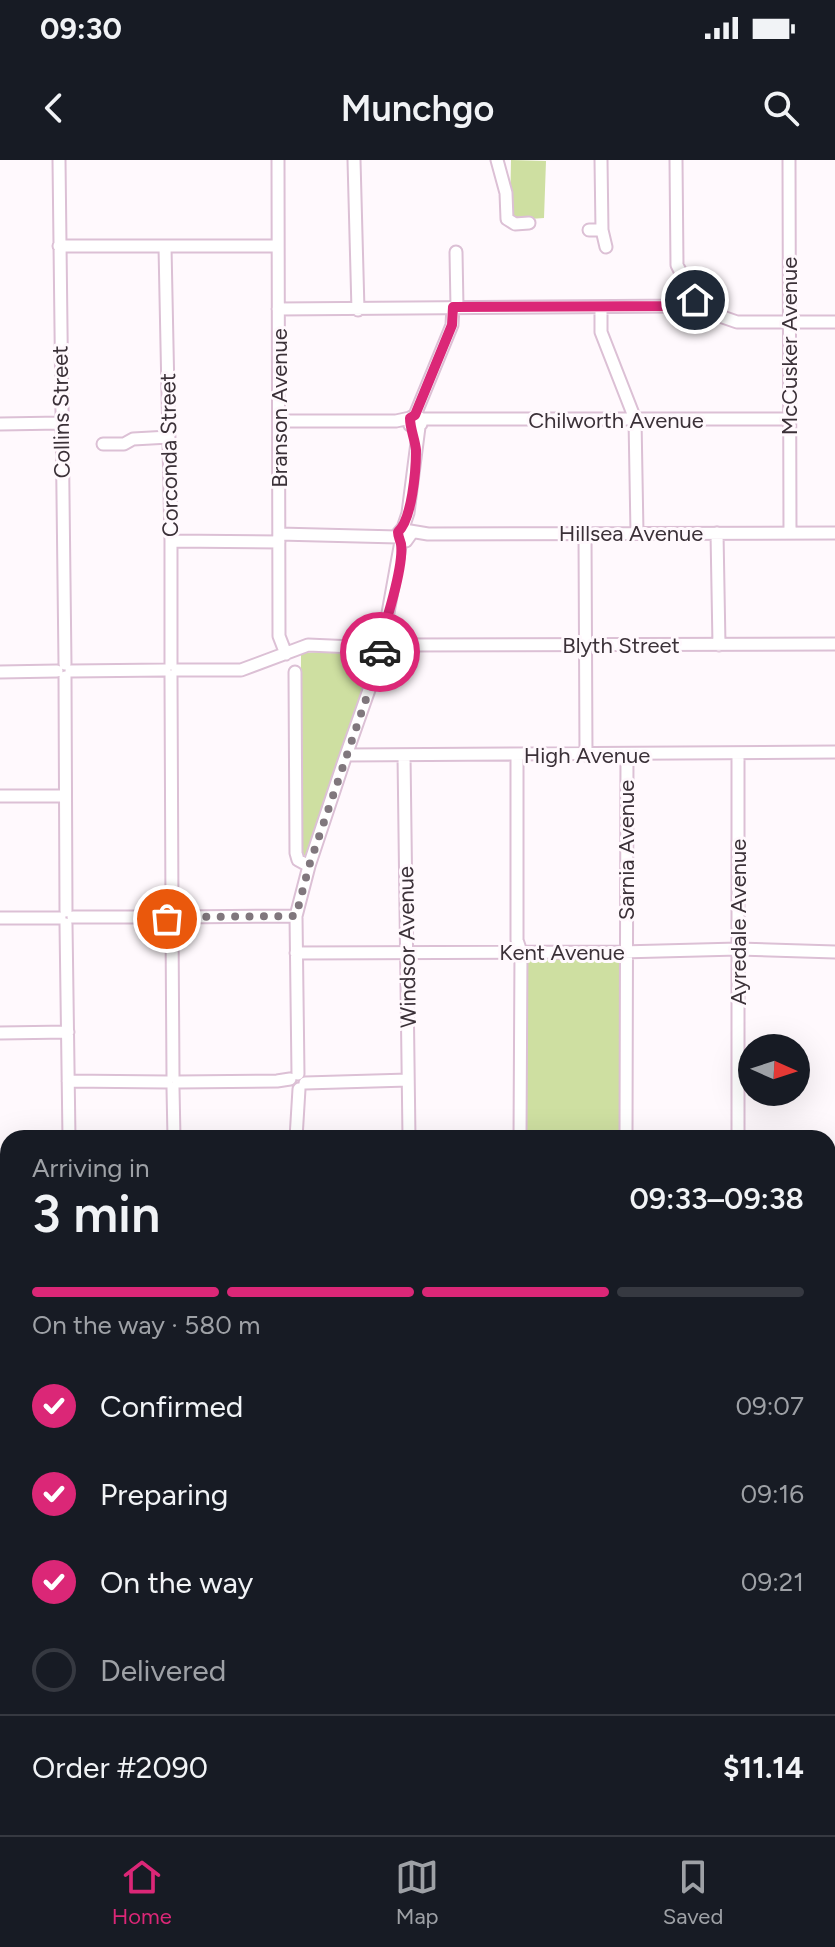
<!DOCTYPE html>
<html lang="en">
<head>
<meta charset="utf-8">
<style>
	:root { --surface:#171b24; --page:#242831; --text:#f1f3f6; --muted:#9ea1a6; --line:#363941; --accent:#db2777 }
	body { margin:0; font-family:Figtree,sans-serif; background:var(--page); color:var(--text); height:100vh; display:flex; flex-direction:column; font-size:30px; white-space:nowrap }
	* { box-sizing:border-box; margin:0 }
	p { font-size:26px; color:var(--muted) }
	.icon { flex:none; width:44px; height:44px; fill:none; stroke:currentColor; stroke-width:2; stroke-linecap:round; stroke-linejoin:round }
	.map { position:relative; flex:1; overflow:hidden }
	.details { position:absolute; left:0px; top:970px; width:836px; height:706px; display:flex; flex-direction:column; background:var(--surface); border-radius:24px 24px 0 0; box-shadow:0 8px 32px #0002 }
	.details>* { flex:none }
	.needle { width:52px; rotate:93deg }
	.fabs { position:absolute; left:738px; top:874px; display:grid; gap:16px }
	.fabs a { display:grid; place-items:center; width:72px; height:72px; border-radius:50%; background:var(--surface); box-shadow:0 8px 32px #0002; font-size:40px }
	.pin { position:absolute; display:grid; place-items:center; width:68px; height:68px; color:#fff; margin:-34px; border:4px solid #fff; border-radius:50%; box-shadow:0 2px 8px #0007 }
	.courier { position:absolute; display:grid; place-items:center; width:80px; height:80px; margin:-40px; border:6px solid #db2777; border-radius:50%; background:#fff; color:#222; box-shadow:0 2px 10px #0007 }
	.headline em { font-style:normal; font-weight:600 }
	.headline div { display:flex; flex-direction:column-reverse }
	.headline { display:flex; align-items:center; justify-content:space-between; height:136px; padding:0 32px }
	h1 { font-size:52px; font-weight:600; line-height:60px }
	.bar { display:grid; grid-template-columns:repeat(4,1fr); gap:12px 8px; align-content:center; height:96px; padding:0 32px }
	.bar i { height:10px; border-radius:6px; background:var(--line) }
	.bar .active { background:var(--accent) }
	.bar p { grid-column:span 4 }
	.line { display:flex; align-items:center; gap:20px; padding:0 32px; border-top:2px solid var(--line) }
	.line div { flex:1 }
	ol { padding:0 32px; list-style:none }
	li { display:flex; align-items:center; gap:24px; height:88px }
	li p { margin-inline-start:auto }
	li .icon { padding:8px; border-radius:50%; background:var(--accent); color:#fff; stroke-width:4 }
	li:last-child { color:var(--muted) }
	li i { width:44px; height:44px; border:4px solid var(--line); border-radius:50% }
	.status { display:flex; justify-content:space-between; align-items:center; height:56px; padding:0 40px; background:var(--surface); direction:ltr }
	.status svg { height:22px; fill:currentColor }
	header { display:flex; justify-content:space-between; align-items:center; height:104px; padding:0 32px; background:var(--surface); font-size:36px; font-weight:600 }
	.tab-bar { display:flex; justify-content:space-around; align-items:center; height:112px; border-top:2px solid var(--line); background:var(--surface); font-size:22px; color:var(--muted) }
	.tab-bar a { display:grid; justify-items:center; gap:4px }
	.tab-bar .active { color:var(--accent) }
	.map>svg:first-child { display:block }
</style>
</head>
<body>
<div class="status"><b>09:30</b><svg viewBox="0 0 49 12"><path d="M0 12V9h3v3zM5 12V6h3v6zM10 12V3h3v9zM15 12V0h3v12zM26 1h20v11H26zM47 4h2v5h-2z"/></svg></div>
<header><svg class="icon" aria-label="back" viewBox="0 0 24 24"><path d="M15 5l-7 7 7 7"/></svg>Munchgo<svg class="icon" aria-label="search" viewBox="0 0 24 24"><circle cx="10" cy="10" r="6"/><path d="M15 15l6 6"/></svg></header>
<div class="map">
<svg width="835" height="1675" viewBox="0 0 835 1675">
	<rect width="100%" height="100%" fill="#fff9fd"/>
	<!-- green -->
	<path fill="#cedfa1" d="M511,0L546,1L544,58L516,60L510,53Z
		M366,490L374,505L305,696L300,691L301,493Z
		M521,792H626V978H520Z
		M0,1556H8V1668H55V1675H0Z
		M442,1668H569V1675H449Z"/>
	<!-- water -->
	<path fill="#b3c67c" d="M269,1668H332L327,1675H272Z
		M520,1668H553L557,1675H520Z"/>
	<g fill="none" stroke-linecap="round" stroke-linejoin="round">
		<!-- minor casing -->
		<g stroke="#dcc0d5" stroke-width="15">
			<path id="minor" d="M59,0L65,504
				M278,0L279,476L286,494
				M354,0L358,150
				M497,0L506,33L507,59L515,64L529,63
				M601,0L602,70L606,87
				M676,0L677,105L695,140L714,154L737,162H835
				M789,0L790,373
				M589,70H602
				M59,86H277
				M165,87L171,381V504
				M456,92L457,147
				M601,147V172L635,259L637,373
				M278,149L684,146L695,140
				M415,255L422,259L421,264L417,268L410,265V258L415,255L452,165L453,147
				M422,259H789
				M279,261H396L410,258
				M0,264L61,263
				M103,284H124L133,279L169,277
				M403,368L411,374L406,381H401L397,375L403,368L408,353L419,267
				M410,371L428,374L835,373
				M717,373L719,485
				M279,374L398,377
				M585,374L586,595
				M171,381L279,382
				M380,479L386,464L401,381
				M390,482L407,485L835,484
				M177,510H241L308,485L377,488
				M71,511L165,510
				M0,512L57,511
				M295,512L296,693L298,700L309,706
				M171,516L172,751
				M65,517L66,751
				M738,594V978
				M346,595L835,592
				M404,595L409,978
				M517,595V780L521,792L520,978
				M0,636H65
				M73,757H167
				M178,757L296,756
				M0,758H60
				M172,763L173,916
				M66,764L69,978
				M296,793L621,792L738,789L835,792
				M0,873L68,872
				M298,914L296,756L309,706L344,601L377,507L385,493
				M68,921L167,922
				M178,922L277,921L290,919
				M305,923L408,920
				M173,928L174,978
				M296,978L299,929
				M626,978L627,595
				M828,1030L835,1031
				M0,1263H8
				M0,1398L8,1390
				M0,1546H8
				M158,1668V1675
				M246,1668L247,1675
				M578,1668V1675
				M623,1668V1675
				M789,1668V1675
				M61,1675V1668"/>
		</g>
		<!-- highway casing -->
		<g stroke="#dcc0d5" stroke-width="20">
			<path id="highway" d="M828,1145H835
				M0,1149H8
				M0,1161H8"/>
		</g>
		<!-- minor -->
		<use href="#minor" stroke="#fff" stroke-width="11"/>
		<!-- highway -->
		<use href="#highway" stroke="#fff" stroke-width="16"/>
	</g>
	<g fill="none" stroke-linecap="round" stroke-linejoin="round">
		<!-- done -->
		<path stroke="#80777d" stroke-width="8" stroke-dasharray="0 14.4" d="M167,759L172,763L178,757L296,756L309,706L377,507L380,492"/>
		<!-- route -->
		<path stroke="#db2777" stroke-width="10" d="M380,492L376,486C386,468 404,404 401,384C400,380 398,376 398,372C412,359 416,311 416,290C415,279 410,269 410,258L415,255L452,165L453,147L684,146L695,140"/>
	</g>
	<g text-anchor="middle" dominant-baseline="central" stroke-width="6" stroke-linejoin="round" paint-order="stroke">
		<!-- street labels -->
		<g font-size="22" fill="#3b3138" stroke="#fff9fd">
			<text transform="translate(789 186) rotate(-90)">McCusker Avenue</text>
			<text transform="translate(279 248) rotate(-90)">Branson Avenue</text>
			<text transform="translate(61 252) rotate(-91)">Collins Street</text>
			<text x="616" y="260">Chilworth Avenue</text>
			<text transform="translate(169 295) rotate(-91)">Corconda Street</text>
			<text x="631" y="373">Hillsea Avenue</text>
			<text x="621" y="485">Blyth Street</text>
			<text x="587" y="595">High Avenue</text>
			<text transform="translate(626 690) rotate(-90)">Sarnia Avenue</text>
			<text transform="translate(738 762) rotate(-90)">Ayredale Avenue</text>
			<text transform="translate(407 787) rotate(-91)">Windsor Avenue</text>
			<text x="562" y="792">Kent Avenue</text>
		</g>
	</g>
</svg>
<div class="fabs">
<a><svg class="needle" viewBox="-14 -14 28 28"><path d="M0-13l5 13h-10z" fill="#e53935"/><path d="M0 13l5-13h-10z" fill="#9ea1a6"/></svg></a>
</div>
<div class="pin" style="left:167px;top:759px;background:#ea580c"><svg class="icon" aria-label="bag" viewBox="0 0 24 24"><path d="M5 8h14l-1 12H6zM9 8a3 3 0 0 1 6 0"/></svg></div>
<div class="pin" style="left:695px;top:140px;background:#1f2937"><svg class="icon" aria-label="home" viewBox="0 0 24 24"><path d="M3 11l9-7 9 7M6 9v11h12V9"/></svg></div>
<div class="courier" style="left:380px;top:492px"><svg class="icon" aria-label="car" viewBox="0 0 24 24"><path d="M5 17H2v-5l4-1 3-4h7l3 4 3 1v5h-3M9 17h6M6 11h13"/><circle cx="7" cy="17" r="2"/><circle cx="17" cy="17" r="2"/></svg></div>
<section class="details">
<div class="headline"><div><h1>3 min</h1><p>Arriving in</p></div><em>09:33–09:38</em></div>
<div class="bar"><i class="active"></i><i class="active"></i><i class="active"></i><i></i><p>On the way · 580 m</p></div>
<ol>
<li><svg class="icon" aria-label="check" viewBox="0 0 24 24"><path d="M5 12l5 5 9-10"/></svg>Confirmed<p>09:07</p></li>
<li><svg class="icon" aria-label="check" viewBox="0 0 24 24"><path d="M5 12l5 5 9-10"/></svg>Preparing<p>09:16</p></li>
<li><svg class="icon" aria-label="check" viewBox="0 0 24 24"><path d="M5 12l5 5 9-10"/></svg>On the way<p>09:21</p></li>
<li><i></i>Delivered</li>
</ol>
<div class="line" style="height:104px"><div>Order #2090</div><b>$11.14</b></div>
</section>
</div>
<nav class="tab-bar">
<a class="active"><svg class="icon" aria-label="home" viewBox="0 0 24 24"><path d="M3 11l9-7 9 7M6 9v11h12V9"/></svg>Home</a>
<a><svg class="icon" aria-label="map" viewBox="0 0 24 24"><path d="M3 6l6-2 6 2 6-2v14l-6 2-6-2-6 2zM9 4v14M15 6v14"/></svg>Map</a>
<a><svg class="icon" aria-label="saved" viewBox="0 0 24 24"><path d="M7 4h10v16l-5-4-5 4z"/></svg>Saved</a>
</nav>
</body>
</html>
